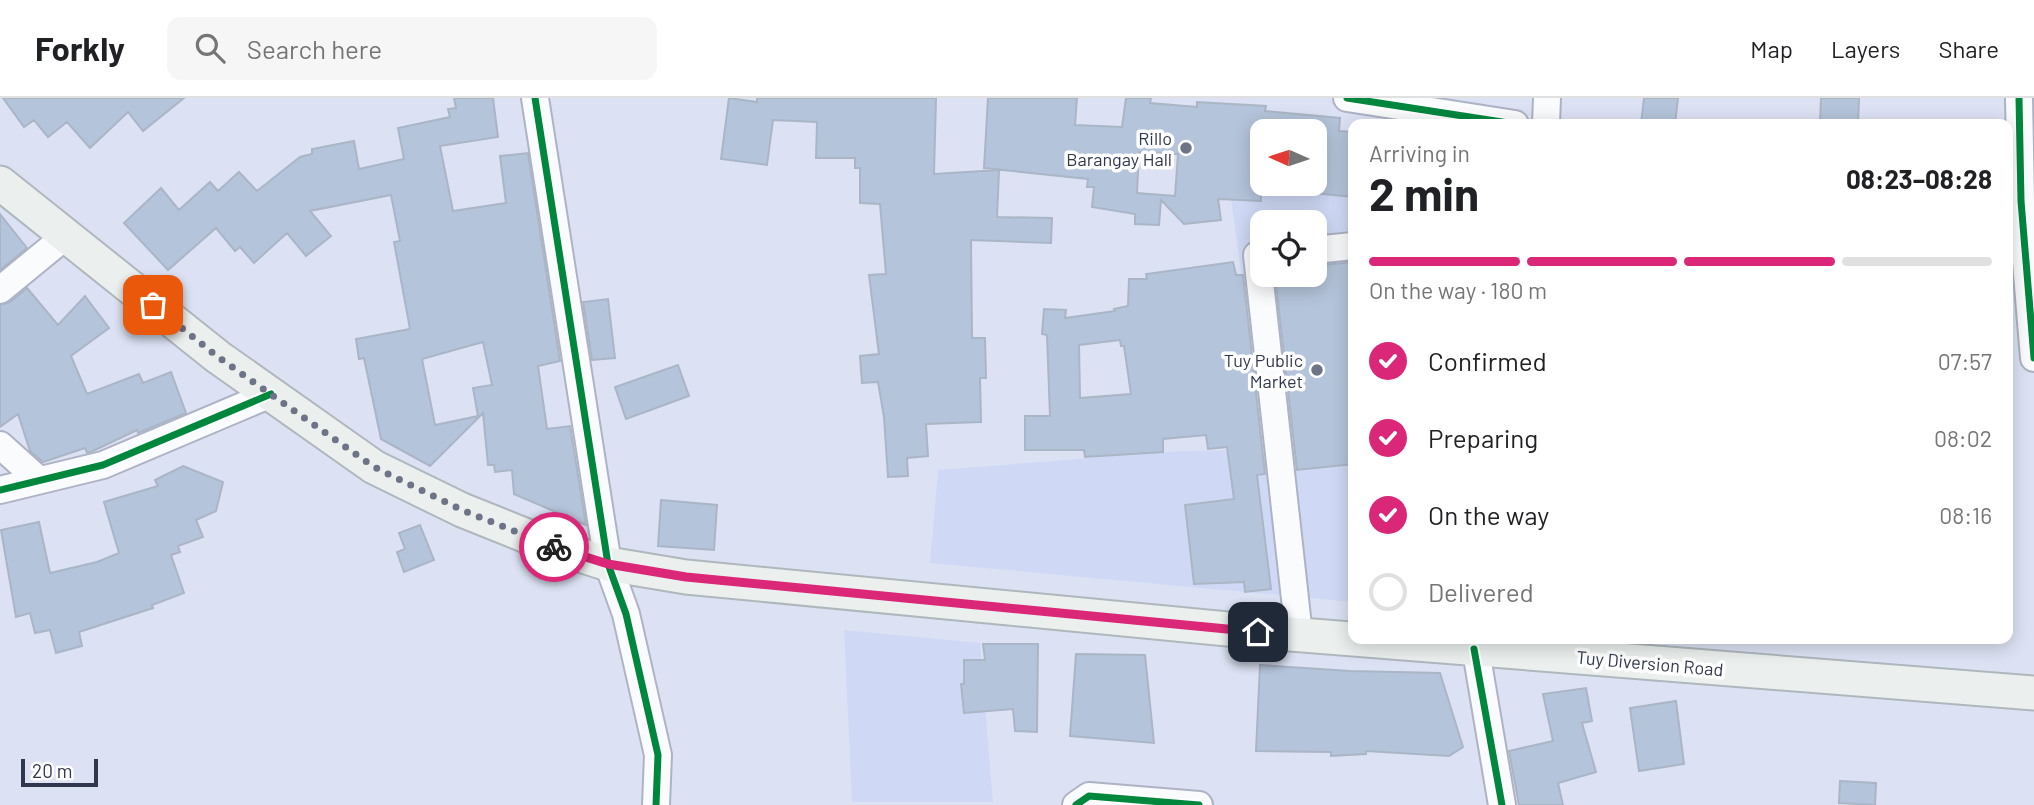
<!DOCTYPE html>
<html lang="en">
<head>
<meta charset="utf-8">
<style>
	:root { --surface:#fff; --page:#f6f6f6; --text:#202124; --muted:#757577; --line:#e0e0e0; --accent:#db2777 }
	body { margin:0; font-family:Barlow,sans-serif; background:var(--page); color:var(--text); height:100vh; display:flex; flex-direction:column; font-size:26px; white-space:nowrap }
	* { box-sizing:border-box; margin:0 }
	p { font-size:23px; color:var(--muted) }
	.icon { flex:none; width:38px; height:38px; fill:none; stroke:currentColor; stroke-width:2; stroke-linecap:round; stroke-linejoin:round }
	.map { position:relative; flex:1; overflow:hidden }
	.sheet { position:absolute; left:1348px; top:21px; width:665px; height:525px; display:flex; flex-direction:column; background:var(--surface); border-radius:14px; box-shadow:0 4px 18px #0003 }
	.sheet>* { flex:none }
	.needle { width:46px; rotate:273deg }
	.buttons { position:absolute; left:1250px; top:21px; display:grid; gap:14px }
	.buttons a { display:grid; place-items:center; width:77px; height:77px; border-radius:14px; background:var(--surface); box-shadow:0 4px 18px #0003; font-size:35px }
	.scale { position:absolute; left:21px; bottom:18px; width:77px; box-sizing:border-box; padding-left:7px; border:4px solid #31384e; border-top:0; font-size:19px; line-height:24px; white-space:nowrap; color:#31384e; -webkit-text-stroke:5px #fff; paint-order:stroke }
	.pin { position:absolute; display:grid; place-items:center; width:60px; height:60px; color:#fff; margin:-30px; border-radius:14px; box-shadow:0 4px 10px #0006 }
	.courier { position:absolute; display:grid; place-items:center; width:70px; height:70px; margin:-35px; border:5px solid #db2777; border-radius:50%; background:#fff; color:#222; box-shadow:0 2px 9px #0007 }
	.overview em { font-style:normal; font-weight:700 }
	.overview div { display:flex; flex-direction:column-reverse }
	.overview { display:flex; align-items:center; justify-content:space-between; height:119px; padding:0 21px }
	h1 { font-size:46px; font-weight:700; line-height:52px }
	.bar { display:grid; grid-template-columns:repeat(4,1fr); gap:10px 7px; align-content:center; height:84px; padding:0 21px }
	.bar i { height:9px; border-radius:5px; background:var(--line) }
	.bar .current { background:var(--accent) }
	.bar p { grid-column:span 4 }
	ol { padding:0 21px; list-style:none }
	li { display:flex; align-items:center; gap:21px; height:77px }
	li p { margin-inline-start:auto }
	li .icon { padding:7px; border-radius:50%; background:var(--accent); color:#fff; stroke-width:4 }
	li:last-child { color:var(--muted) }
	li i { width:38px; height:38px; border:4px solid var(--line); border-radius:50% }
	header { display:flex; align-items:center; gap:42px; box-sizing:border-box; height:98px; padding:0 35px; background:var(--surface); border-bottom:2px solid var(--line) }
	header strong { font-size:33px }
	nav { display:flex; gap:38px; margin-inline-start:auto; font-size:24px }
	.search { width:490px; height:63px; background:var(--page); display:flex; align-items:center; gap:18px; box-sizing:border-box; padding:0 24px; border-radius:14px; color:var(--muted); font-size:26px }
	.map>svg:first-child { display:block }
</style>
</head>
<body>
<header>
<strong>Forkly</strong>
<div class="search"><svg class="icon" aria-label="search" viewBox="0 0 24 24"><circle cx="10" cy="10" r="6"/><path d="M15 15l6 6"/></svg>Search here</div>
<nav><a>Map</a><a>Layers</a><a>Share</a></nav>
</header>
<div class="map">
<svg width="2034" height="707" viewBox="0 0 2034 707">
	<rect width="100%" height="100%" fill="#dce2f4"/>
	<!-- built -->
	<path fill="#cfd9f5" fill-rule="evenodd" d="M1229,86L1353,97V504L930,465L938,372L1179,353L1266,352ZM1262,124H1314V177H1262Z
		M844,532L980,545L993,704H852Z"/>
	<!-- building -->
	<path fill="#b4c4da" stroke="#aab5c6" stroke-width="2" fill-rule="evenodd" d="M3,0H184L143,33L128,14L90,50L67,24L48,39L34,22L24,29Z
		M454,0H493L498,39L440,48L453,113L506,105L500,58L528,55L560,263L538,268L547,331L570,328L586,427L514,396L512,372L495,374L494,367H488L483,315L430,368L381,341L364,260L359,261L356,241L410,231L394,144L400,143L391,97L310,113L331,138L306,158L287,135L254,165L240,149L235,153L216,130L168,172L124,125L161,90L179,112L210,84L218,93L239,74L257,93L300,59L312,56V51L354,43L359,71L404,61L398,30L450,19L448,11L456,10ZM483,244L492,287L473,290L478,318L435,327L422,261Z
		M729,0L757,4V0H936L934,76L999,72L997,119L1052,120L1051,145L971,142L972,240H985L986,280H980L981,324L926,326L928,358L907,360L908,378L888,379L884,319L878,284L862,285L860,258L879,256L869,177L886,176L880,106L860,105V70H855V60H816L817,24L773,22L767,67L721,61Z
		M988,0H1077L1075,27L1122,29L1126,0H1151L1150,5L1197,9V4L1266,8L1265,13L1340,20L1339,33L1353,34V99L1314,95V33H1262L1261,103L1218,101L1221,122L1184,126L1161,102L1159,127L1135,126V116L1092,109L1094,89H1087L1088,81L984,70ZM1139,54L1178,56L1175,98L1137,95Z
		M1644,0H1678L1675,26H1641Z
		M1821,0H1859L1858,26H1820Z
		M0,116L27,150L0,172Z
		M1233,164L1236,177H1243L1265,376L1257,377L1271,491L1245,494L1244,484L1194,486L1185,407L1234,401L1227,349L1208,351L1206,337L1163,341V354L1085,359L1084,352H1025V318H1050L1047,237L1042,236L1044,211L1066,212L1065,220L1115,213L1114,211L1128,208L1129,181H1147L1146,176ZM1120,242L1121,248H1124L1131,296L1080,300L1079,247Z
		M1353,164V366L1297,372L1275,177H1314V168Z
		M27,190L58,227L85,198L109,230L71,258L87,296L139,276L143,285L171,274L186,315L138,335L137,332L93,353L87,355L85,350L43,364L30,353L18,316L0,329V207L10,204Z
		M608,201L615,260L592,262L583,204Z
		M678,267L689,298L626,321L615,289Z
		M183,368L223,384L216,413L196,422L203,439L178,448L180,454L171,457L184,495L152,507L153,510L79,534L82,548L56,555L50,532L35,535L30,515L16,519L1,432L39,424L50,475L97,464L119,455L104,404L158,388L155,382Z
		M661,402L717,407L714,452L658,448Z
		M420,427L434,462L404,474L397,454L405,451L399,435Z
		M983,546H1038L1037,634L1015,633L1013,611L964,615L961,586H964V562H985Z
		M1076,556L1145,557L1154,645L1070,638Z
		M1260,567L1350,573L1440,575L1463,649L1449,658L1366,653V656L1331,658V654L1256,653Z
		M1586,590L1592,623L1582,625L1596,674L1558,685L1563,707H1519L1509,653L1553,643L1543,596Z
		M1676,603L1684,666L1639,673L1630,610Z
		M1840,683L1876,685L1875,707L1839,705Z"/>
	<g fill="none" stroke-linecap="round" stroke-linejoin="round">
		<!-- minor casing -->
		<g stroke="#adb3c5" stroke-width="30">
			<path id="minor" d="M535,0L608,466L626,516L658,657L656,707
				M1347,0L1515,26
				M2019,0L2021,103L2034,260
				M1546,26L1547,0
				M1314,152L1353,148
				M1262,157H1257L1299,537
				M0,192L67,137
				M0,347L39,382
				M0,392L103,367L271,296
				M1474,541L1502,707
				M1076,707L1089,698L1199,707"/>
		</g>
		<!-- major casing -->
		<g stroke="#aeb8bc" stroke-width="37">
			<path id="major" d="M0,85L218,259L374,369L462,412L549,447L608,466L686,479L1238,532L2034,595"/>
		</g>
		<!-- minor -->
		<use href="#minor" stroke="#fafbfd" stroke-width="26"/>
		<!-- major -->
		<use href="#major" stroke="#ebf0ef" stroke-width="33"/>
		<!-- cycleway casing -->
		<g stroke="#fff" stroke-width="11">
			<path id="cycleway" d="M535,0L608,466L626,516L658,657L656,707
				M1347,0L1515,26
				M2019,0L2021,103L2034,260
				M0,392L103,367L271,296
				M1474,551L1502,707
				M1076,707L1089,698L1199,707"/>
		</g>
		<!-- cycleway -->
		<use href="#cycleway" stroke="#00873e" stroke-width="7"/>
	</g>
	<g fill="none" stroke-linecap="round" stroke-linejoin="round">
		<!-- done -->
		<path stroke="#6d7488" stroke-width="7" stroke-dasharray="0 12.6" d="M153,207L218,259L374,369L462,412L554,449"/>
		<!-- route -->
		<path stroke="#db2777" stroke-width="9" d="M554,449L608,466L686,479L1258,534"/>
	</g>
	<!-- markers -->
	<g fill="#6d7488" stroke="#fff" stroke-width="2.5">
		<circle cx="1186" cy="50" r="7"/>
		<circle cx="1317" cy="272" r="7"/>
	</g>
	<g text-anchor="middle" dominant-baseline="central" stroke-width="7" stroke-linejoin="round" paint-order="stroke">
		<!-- poi labels -->
		<g font-size="18" fill="#31384e" stroke="#fff" text-anchor="end">
			<text x="1172" y="40">Rillo<tspan x="1172" dy="21">Barangay Hall</tspan></text>
			<text x="1303" y="262">Tuy Public<tspan x="1303" dy="21">Market</tspan></text>
		</g>
		<!-- street labels -->
		<g font-size="18" fill="#31384e" stroke="#fff">
			<text transform="translate(1650 565) rotate(5)">Tuy Diversion Road</text>
		</g>
	</g>
</svg>
<div class="buttons">
<a><svg class="needle" viewBox="-14 -14 28 28"><path d="M0-13l5 13h-10z" fill="#e53935"/><path d="M0 13l5-13h-10z" fill="#757577"/></svg></a>
<a><svg class="icon" aria-label="locate" viewBox="0 0 24 24"><circle cx="12" cy="12" r="6"/><path d="M12 2v4M12 18v4M2 12h4M18 12h4"/></svg></a>
</div>
<div class="scale">20 m</div>
<div class="pin" style="left:153px;top:207px;background:#ea580c"><svg class="icon" aria-label="bag" viewBox="0 0 24 24"><path d="M5 8h14l-1 12H6zM9 8a3 3 0 0 1 6 0"/></svg></div>
<div class="pin" style="left:1258px;top:534px;background:#1f2937"><svg class="icon" aria-label="home" viewBox="0 0 24 24"><path d="M3 11l9-7 9 7M6 9v11h12V9"/></svg></div>
<div class="courier" style="left:554px;top:449px"><svg class="icon" aria-label="bike" viewBox="0 0 24 24"><circle cx="6" cy="16" r="4"/><circle cx="18" cy="16" r="4"/><path d="M6 16l4-8h5l3 8M10 8l3 8H6M13 5h3"/></svg></div>
<section class="sheet">
<div class="overview"><div><h1>2 min</h1><p>Arriving in</p></div><em>08:23–08:28</em></div>
<div class="bar"><i class="current"></i><i class="current"></i><i class="current"></i><i></i><p>On the way · 180 m</p></div>
<ol>
<li><svg class="icon" aria-label="check" viewBox="0 0 24 24"><path d="M5 12l5 5 9-10"/></svg>Confirmed<p>07:57</p></li>
<li><svg class="icon" aria-label="check" viewBox="0 0 24 24"><path d="M5 12l5 5 9-10"/></svg>Preparing<p>08:02</p></li>
<li><svg class="icon" aria-label="check" viewBox="0 0 24 24"><path d="M5 12l5 5 9-10"/></svg>On the way<p>08:16</p></li>
<li><i></i>Delivered</li>
</ol>
</section>
</div>
</body>
</html>
